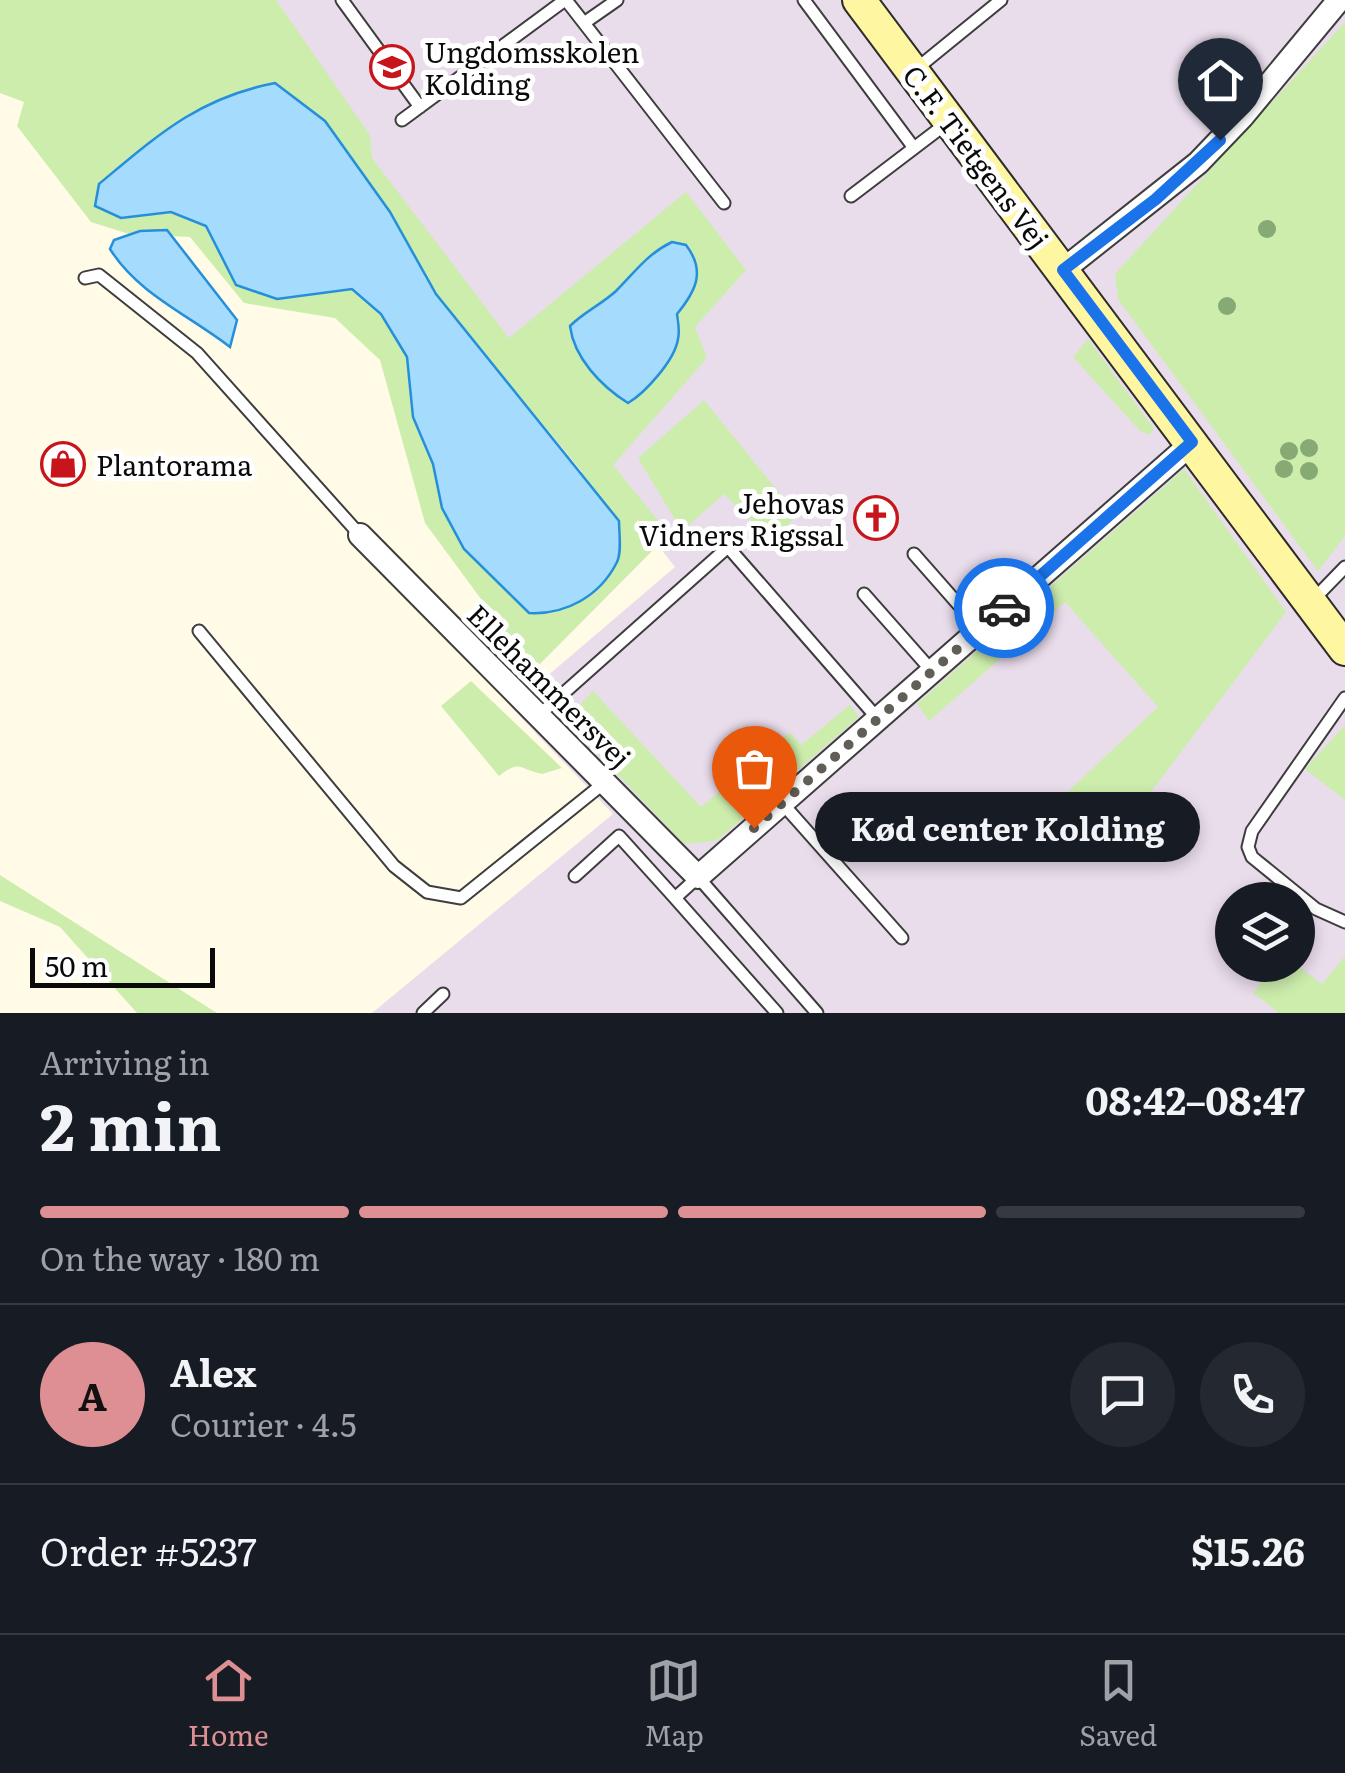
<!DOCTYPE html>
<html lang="en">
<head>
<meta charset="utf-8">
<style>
	:root { --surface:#171b24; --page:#242831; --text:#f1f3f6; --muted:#9ea1a6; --line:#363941; --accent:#de8f93 }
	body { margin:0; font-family:Literata,serif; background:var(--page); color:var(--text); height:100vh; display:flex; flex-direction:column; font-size:38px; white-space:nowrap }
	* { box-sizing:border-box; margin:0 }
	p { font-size:32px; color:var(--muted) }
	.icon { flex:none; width:55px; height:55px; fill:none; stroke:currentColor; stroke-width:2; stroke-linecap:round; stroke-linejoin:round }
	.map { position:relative; height:1013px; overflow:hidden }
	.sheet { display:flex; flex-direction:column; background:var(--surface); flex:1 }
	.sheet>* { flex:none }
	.controls { position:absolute; left:1215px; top:882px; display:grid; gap:20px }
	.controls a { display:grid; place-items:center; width:100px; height:100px; border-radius:50%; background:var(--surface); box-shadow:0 5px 15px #0003; font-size:50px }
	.scale { position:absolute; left:30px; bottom:25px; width:185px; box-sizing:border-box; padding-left:10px; border:5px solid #0a0a0a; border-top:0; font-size:28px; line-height:35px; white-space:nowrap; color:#0a0a0a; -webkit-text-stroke:8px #fff; paint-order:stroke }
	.pin { position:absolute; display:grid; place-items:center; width:85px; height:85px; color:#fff; margin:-102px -42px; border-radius:50% 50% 50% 0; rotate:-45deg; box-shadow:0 0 10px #0007 }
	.pin .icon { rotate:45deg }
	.courier { position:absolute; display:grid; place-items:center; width:100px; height:100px; margin:-50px; border:8px solid #1a73e8; border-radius:50%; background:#fff; color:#222; box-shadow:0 2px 12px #0007 }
	.bubble { position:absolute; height:70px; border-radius:35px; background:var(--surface); box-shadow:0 5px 15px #0003; font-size:32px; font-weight:700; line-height:70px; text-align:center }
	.overview em { font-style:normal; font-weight:700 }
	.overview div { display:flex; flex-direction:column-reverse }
	.overview { display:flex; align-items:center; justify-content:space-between; height:170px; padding:0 40px }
	h1 { font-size:65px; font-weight:700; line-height:75px }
	.bar { display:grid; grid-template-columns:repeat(4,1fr); gap:15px 10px; align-content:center; height:120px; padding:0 40px }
	.bar i { height:12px; border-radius:8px; background:var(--line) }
	.bar .on { background:var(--accent) }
	.bar p { grid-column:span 4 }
	.line { display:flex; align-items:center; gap:25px; padding:0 40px; border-top:2px solid var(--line) }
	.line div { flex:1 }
	.round { display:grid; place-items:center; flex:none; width:105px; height:105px; border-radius:52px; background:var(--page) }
	.tab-bar { display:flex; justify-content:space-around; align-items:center; height:140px; border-top:2px solid var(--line); background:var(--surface); font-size:28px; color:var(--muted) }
	.tab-bar a { display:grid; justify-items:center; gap:5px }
	.tab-bar .on { color:var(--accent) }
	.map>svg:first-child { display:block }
</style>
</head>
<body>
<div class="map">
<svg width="1345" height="1013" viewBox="0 0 1345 1013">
	<rect width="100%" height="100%" fill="#fffbe7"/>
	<!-- industrial -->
	<path fill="#e9dceb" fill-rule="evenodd" d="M229,0H1345V1013H372L613,814L511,707L675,567ZM1232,900H1298V965H1232Z"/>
	<!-- green -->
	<path fill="#cdedad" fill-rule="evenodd" d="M0,0H276L370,135L372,158L509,338L686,192L746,270L695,327L707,358L613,465L669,534L527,677L481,599L425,523L380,360L335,318L244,303L190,237L129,234L91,222L17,126L24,102L0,93ZM171,212H390L436,294L582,472L442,508L433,464L413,417L407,357L381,314L352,289L277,299L236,285L207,226ZM672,242L693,294L677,314C679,354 662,367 638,397L609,391L573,345L570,327C584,312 602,304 616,291C635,272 647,254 672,242Z
		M1345,22V536L1318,571L1118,299L1115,274Z
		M1088,339L1154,429L1150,435L1140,431L1073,357Z
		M704,400L797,515L772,541L724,494L682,531L638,458Z
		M1184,469L1286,612L1103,856L1028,829L1158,707L1065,602L929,721L917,704Z
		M471,681L562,768L542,774C518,769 521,759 499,776L441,706Z
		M593,691L701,807L790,732L801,745L850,705L859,717L716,841L684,844L566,720Z
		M1345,725V800L1305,769Z
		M0,875L217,1013H137L60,927L0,901Z
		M1345,956V1013H1279L1253,993L1273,965H1297L1322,984Z"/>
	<!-- water -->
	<path fill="#a5dbfd" stroke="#258fdb" stroke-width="2.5" d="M275,83L325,121L390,212L436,294L619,521C619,533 622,552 617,562C600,596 566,615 529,613L464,549L442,508L433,464L413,417L407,357L381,314L352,289L277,299L236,285L206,226L171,212L121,218L95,206L99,184C158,135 198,98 275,83Z
		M167,230L237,320L230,347C189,315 138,294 110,249L114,240L140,231Z
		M672,242L686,245C706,271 696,291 677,314C678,321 680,331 678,339C675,360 645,393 628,403C601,386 574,358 570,326C584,312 602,304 616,291C635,272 647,254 672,242Z"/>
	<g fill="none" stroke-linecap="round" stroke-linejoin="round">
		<!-- lane casing -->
		<g stroke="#3d3d3d" stroke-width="15">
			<path id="lane" d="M342,0L420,107
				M566,0L724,203
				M804,0L914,148
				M584,23L617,0
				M915,70L1001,0
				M402,120L565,0
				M851,196L947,123
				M85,278L99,275L197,353L360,535
				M914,554L980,629
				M864,594L932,671
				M1313,600L1345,567
				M199,631L394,866L427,892L461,898L604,783
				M1345,698L1252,831L1248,847L1252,857L1316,909L1345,922
				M538,716L728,547L878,719
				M782,803L902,938
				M575,876L619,836L675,898
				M423,1013L443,994
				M777,1013L675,898L698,877L817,1013"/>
		</g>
		<!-- street casing -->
		<g stroke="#3d3d3d" stroke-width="26">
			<path id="street" d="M1063,270L1198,163L1242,117L1339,0
				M360,535L698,877L1192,443"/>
		</g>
		<!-- secondary casing -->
		<g stroke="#2c2c2c" stroke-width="36">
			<path id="secondary" d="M859,0L1345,649"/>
		</g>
		<!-- lane -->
		<use href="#lane" stroke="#fff" stroke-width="11"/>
		<!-- street -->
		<use href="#street" stroke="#fff" stroke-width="22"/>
		<!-- secondary -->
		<use href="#secondary" stroke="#fff6a2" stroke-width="32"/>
	</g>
	<!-- trees -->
	<g fill="#87aa74">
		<circle cx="1267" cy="229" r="9"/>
		<circle cx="1227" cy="306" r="9"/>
		<circle cx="1309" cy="448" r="9"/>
		<circle cx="1289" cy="451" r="9"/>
		<circle cx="1284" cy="469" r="9"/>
		<circle cx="1309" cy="471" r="9"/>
	</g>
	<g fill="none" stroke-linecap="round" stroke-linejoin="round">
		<!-- done -->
		<path stroke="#605e57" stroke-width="10" stroke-dasharray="0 18" d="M754,828L1004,608"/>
		<!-- route -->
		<path stroke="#1a73e8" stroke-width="12" d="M1004,608L1192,442L1063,270L1156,199L1220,140"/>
	</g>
	<!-- icons -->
	<defs>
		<g id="university-ring" transform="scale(2.25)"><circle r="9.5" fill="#fff" stroke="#c7151b" stroke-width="1.5"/><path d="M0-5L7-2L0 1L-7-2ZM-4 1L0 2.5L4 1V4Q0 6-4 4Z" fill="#c7151b"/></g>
		<g id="shop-ring" transform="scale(2.25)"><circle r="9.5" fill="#fff" stroke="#c7151b" stroke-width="1.5"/><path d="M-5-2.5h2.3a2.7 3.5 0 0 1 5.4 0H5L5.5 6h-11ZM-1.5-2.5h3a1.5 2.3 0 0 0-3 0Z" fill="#c7151b"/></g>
		<g id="church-ring" transform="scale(2.25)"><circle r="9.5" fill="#fff" stroke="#c7151b" stroke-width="1.5"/><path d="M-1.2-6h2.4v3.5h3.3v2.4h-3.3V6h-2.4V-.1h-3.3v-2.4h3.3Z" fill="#c7151b"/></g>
	</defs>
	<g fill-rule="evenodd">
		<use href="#university-ring" x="392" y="67"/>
		<use href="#shop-ring" x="63" y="464"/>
		<use href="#church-ring" x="876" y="518"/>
	</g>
	<g text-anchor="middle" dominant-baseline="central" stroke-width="10" stroke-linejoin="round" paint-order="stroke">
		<!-- poi labels -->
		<g font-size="28" fill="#0a0a0a" stroke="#fff" text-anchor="start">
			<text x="424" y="51">Ungdomsskolen<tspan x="424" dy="32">Kolding</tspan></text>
			<text x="96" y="464">Plantorama</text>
			<text x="844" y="502" text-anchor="end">Jehovas<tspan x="844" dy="32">Vidners Rigssal</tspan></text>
		</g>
		<!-- street labels -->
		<g font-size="28" fill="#0a0a0a" stroke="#fff">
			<text transform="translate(977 156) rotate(53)">C.F. Tietgens Vej</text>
			<text transform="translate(550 685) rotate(45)">Ellehammersvej</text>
		</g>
	</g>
</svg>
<div class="controls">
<a><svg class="icon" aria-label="layers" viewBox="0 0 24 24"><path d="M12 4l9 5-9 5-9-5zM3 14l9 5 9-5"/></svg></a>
</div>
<div class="scale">50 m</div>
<div class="pin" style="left:754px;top:828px;background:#ea580c"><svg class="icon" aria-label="bag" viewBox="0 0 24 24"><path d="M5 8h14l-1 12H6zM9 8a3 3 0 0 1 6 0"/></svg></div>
<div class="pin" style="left:1220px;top:140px;background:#1f2937"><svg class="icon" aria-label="home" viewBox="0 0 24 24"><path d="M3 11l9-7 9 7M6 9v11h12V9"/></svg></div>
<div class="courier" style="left:1004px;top:608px"><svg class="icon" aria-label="car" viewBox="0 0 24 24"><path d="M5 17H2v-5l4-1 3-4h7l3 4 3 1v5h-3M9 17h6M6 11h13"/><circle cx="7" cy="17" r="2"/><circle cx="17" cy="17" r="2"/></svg></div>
<div class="bubble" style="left:815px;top:792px;width:385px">Kød center Kolding</div>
</div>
<section class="sheet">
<div class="overview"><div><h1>2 min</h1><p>Arriving in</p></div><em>08:42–08:47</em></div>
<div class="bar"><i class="on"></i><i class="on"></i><i class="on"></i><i></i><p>On the way · 180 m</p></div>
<div class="line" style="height:180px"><b class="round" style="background:var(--accent);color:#111">A</b><div><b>Alex</b><p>Courier · 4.5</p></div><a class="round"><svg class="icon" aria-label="chat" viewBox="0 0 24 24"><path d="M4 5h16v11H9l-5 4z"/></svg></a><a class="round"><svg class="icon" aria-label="phone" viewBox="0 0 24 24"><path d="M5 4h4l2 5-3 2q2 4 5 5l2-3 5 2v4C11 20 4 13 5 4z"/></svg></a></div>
<div class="line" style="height:130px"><div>Order #5237</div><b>$15.26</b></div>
</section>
<nav class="tab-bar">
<a class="on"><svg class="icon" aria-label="home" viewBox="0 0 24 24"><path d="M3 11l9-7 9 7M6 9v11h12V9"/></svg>Home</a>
<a><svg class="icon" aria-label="map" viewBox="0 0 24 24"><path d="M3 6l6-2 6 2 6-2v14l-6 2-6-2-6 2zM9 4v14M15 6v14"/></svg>Map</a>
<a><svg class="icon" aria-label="saved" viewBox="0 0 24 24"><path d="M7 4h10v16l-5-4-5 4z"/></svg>Saved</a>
</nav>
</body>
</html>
